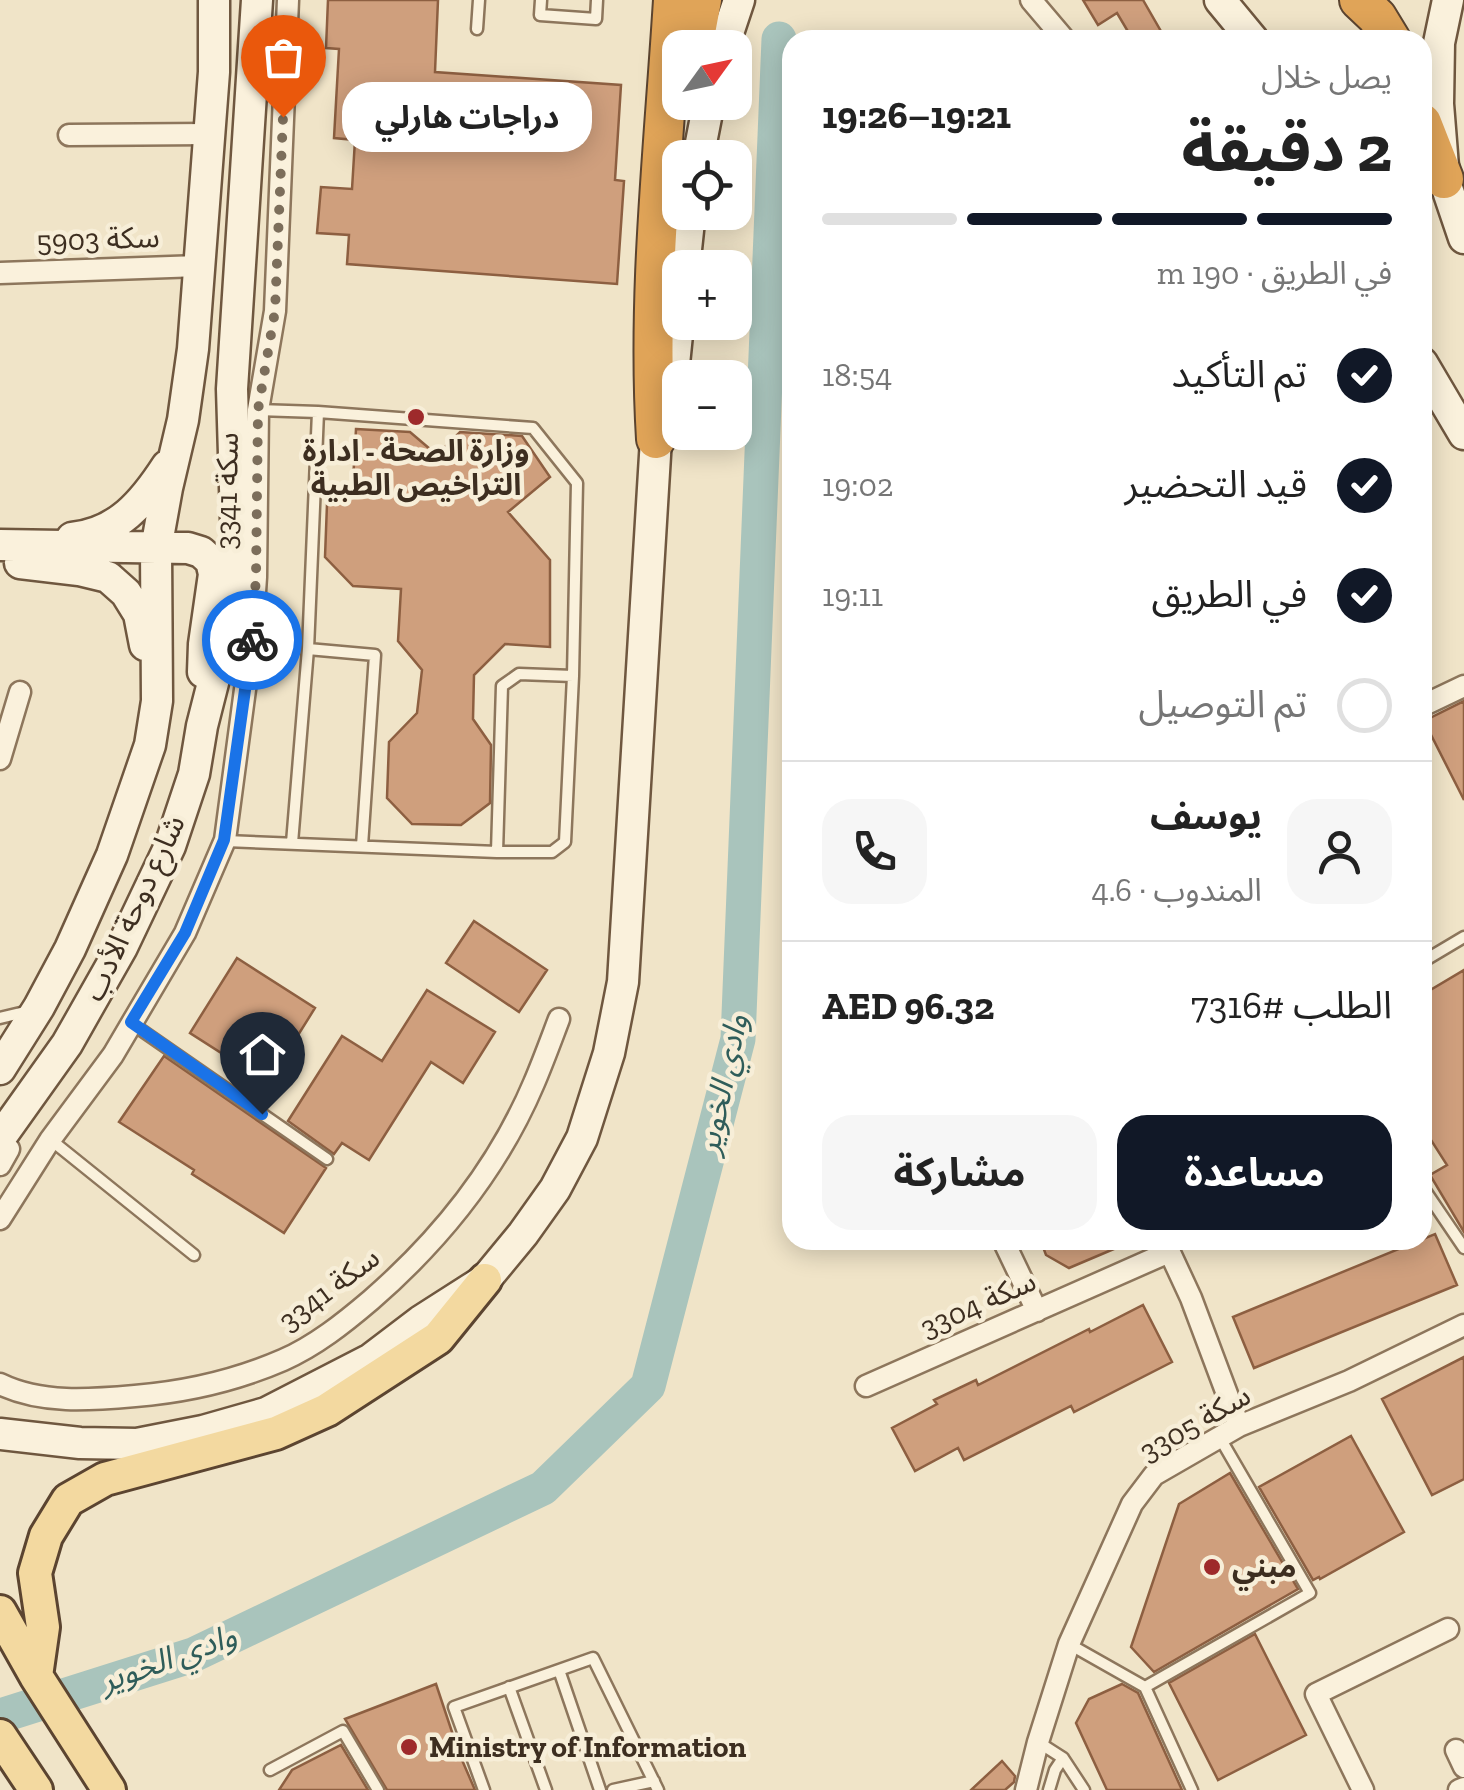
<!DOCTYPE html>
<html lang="ar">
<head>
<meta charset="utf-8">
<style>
	:root { --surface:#fff; --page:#f6f6f6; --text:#222; --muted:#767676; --line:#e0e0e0; --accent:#111827 }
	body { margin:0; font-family:"Zilla Slab","Noto Sans Arabic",serif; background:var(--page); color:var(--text); direction:rtl; height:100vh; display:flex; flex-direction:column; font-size:38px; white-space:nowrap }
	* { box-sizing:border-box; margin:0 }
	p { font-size:32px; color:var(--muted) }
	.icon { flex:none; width:55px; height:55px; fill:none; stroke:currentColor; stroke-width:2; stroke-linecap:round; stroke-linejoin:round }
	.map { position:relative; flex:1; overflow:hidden; direction:ltr }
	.details { position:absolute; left:782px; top:30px; width:650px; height:1220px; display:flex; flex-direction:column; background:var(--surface); border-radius:30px; box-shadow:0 5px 25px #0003; direction:rtl }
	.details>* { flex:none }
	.needle { width:65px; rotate:57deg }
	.fabs { position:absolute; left:662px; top:30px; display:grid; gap:20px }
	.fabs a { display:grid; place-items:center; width:90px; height:90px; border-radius:20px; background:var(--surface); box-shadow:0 5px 25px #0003; font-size:50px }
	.pin { position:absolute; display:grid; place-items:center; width:85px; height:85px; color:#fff; margin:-102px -42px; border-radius:50% 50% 50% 0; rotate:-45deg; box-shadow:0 0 10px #0007 }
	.pin .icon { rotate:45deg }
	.courier { position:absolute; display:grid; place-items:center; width:100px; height:100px; margin:-50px; border:8px solid #1a73e8; border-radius:50%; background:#fff; color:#222; box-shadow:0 2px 12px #0007 }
	.bubble { position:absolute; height:70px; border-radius:30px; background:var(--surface); box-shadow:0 5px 25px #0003; font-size:32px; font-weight:700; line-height:70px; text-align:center; direction:rtl }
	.overview em { font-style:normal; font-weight:700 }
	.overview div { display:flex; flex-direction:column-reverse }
	.overview { display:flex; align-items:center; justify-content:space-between; height:170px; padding:0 40px }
	h1 { font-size:65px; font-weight:700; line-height:75px }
	.bar { display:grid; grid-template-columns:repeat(4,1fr); gap:15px 10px; align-content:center; height:120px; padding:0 40px }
	.bar i { height:12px; border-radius:8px; background:var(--line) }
	.bar .on { background:var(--accent) }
	.bar p { grid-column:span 4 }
	.line { display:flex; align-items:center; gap:25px; padding:0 40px; border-top:2px solid var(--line) }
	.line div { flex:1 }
	.round { display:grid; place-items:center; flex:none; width:105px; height:105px; border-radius:30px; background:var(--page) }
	ol { padding:0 40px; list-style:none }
	li { display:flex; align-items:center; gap:30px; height:110px }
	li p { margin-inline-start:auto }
	li .icon { padding:10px; border-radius:50%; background:var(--accent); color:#fff; stroke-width:4 }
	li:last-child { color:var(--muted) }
	li i { width:55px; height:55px; border:5px solid var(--line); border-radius:50% }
	.cta { display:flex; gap:20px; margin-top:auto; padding:20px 40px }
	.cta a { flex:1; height:115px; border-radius:30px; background:var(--accent); color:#fff; font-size:40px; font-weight:700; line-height:115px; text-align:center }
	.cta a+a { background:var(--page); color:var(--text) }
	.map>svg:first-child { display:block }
</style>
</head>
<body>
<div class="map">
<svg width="1464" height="1790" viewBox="0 0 1464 1790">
	<rect width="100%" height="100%" fill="#f0e4c8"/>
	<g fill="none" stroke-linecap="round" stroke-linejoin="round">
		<!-- river -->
		<path stroke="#a9c4bc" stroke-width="35" d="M0,1716L193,1655L543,1488L648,1386L738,1039L779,39"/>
	</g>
	<!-- building -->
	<path fill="#cf9f7d" stroke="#8d5f41" stroke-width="2.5" d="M328,0H438L435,72L621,85L615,180L624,181L617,284L347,264L349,235L317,233L321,187L352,189L355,140L334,138L339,49L326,48Z
		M1083,0H1143L1166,40H1133L1117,13L1098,25Z
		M356,429L410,432L437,455L460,432L522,436L550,477L508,512L550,560V647L505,644L474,675L473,719L491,745L490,803L461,825L412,824L387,798L389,742L417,713L422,670L398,641L401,589L353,586L325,557L327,504L353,481Z
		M1464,701V800L1424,721Z
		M474,921L547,970L519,1012L446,963Z
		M237,958L315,1008L268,1083L190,1033Z
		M1464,970V1232L1430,1175L1447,1165L1422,1126V995Z
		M427,990L495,1032L463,1083L431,1062L369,1160L342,1143L334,1154L288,1121L342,1036L382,1061Z
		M164,1056L326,1168L284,1233L192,1174L194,1170L119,1122Z
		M1435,1234L1457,1285L1254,1368L1233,1317Z
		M1048,1240H1135L1069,1268L1046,1255L1043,1247Z
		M1143,1305L1172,1362L1074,1412L1071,1406L964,1460L958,1448L915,1471L892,1428L937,1404L934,1400L976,1380L978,1385L1089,1329L1090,1332Z
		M1464,1357V1479L1432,1495L1382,1399Z
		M1351,1436L1404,1532L1320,1579L1319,1577L1313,1580L1259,1487Z
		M1230,1473L1298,1589L1154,1672L1131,1647L1179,1504Z
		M1255,1634L1306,1735L1218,1780L1169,1683Z
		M436,1684L459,1753L475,1790H387L345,1719Z
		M1122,1684L1138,1693L1182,1790H1107L1076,1723L1089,1699Z
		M341,1745L368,1790H279L292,1770Z
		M1002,1761L1015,1776L1014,1782L1005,1790H971Z"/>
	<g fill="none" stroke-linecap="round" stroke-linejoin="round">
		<!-- lane casing -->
		<g stroke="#8d765c" stroke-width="15">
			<path id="lane" d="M541,0L540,15L596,19L597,0
				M477,29L479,0
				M258,410L318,412L308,649
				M318,412L533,428L577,483L573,676
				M226,841L497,852L502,686L519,674L573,676L565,842L552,852H497
				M292,843L308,649L375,655L362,846
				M1422,962L1464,937
				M0,1018L29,1011
				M131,1023L327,1159
				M51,1140L194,1255
				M1426,1192L1464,1248
				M1069,1644L1145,1687L1192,1790
				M559,1670L600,1790
				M509,1687L546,1790
				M1145,1687L1310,1593L1220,1438
				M1038,1742L1063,1758L1084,1790
				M270,1770L343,1731L378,1790
				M484,1790L454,1707L593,1658L658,1790
				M613,1790L654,1781
				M1049,1790L1055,1770L1063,1758"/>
		</g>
		<!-- street casing -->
		<g stroke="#8d765c" stroke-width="25">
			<path id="street" d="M1031,0L1065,40
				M69,135L209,134
				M0,273L199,266
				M1422,706L1464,686
				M0,759L20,692
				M0,1165L9,1149
				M0,1219L50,1140L113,1055L185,933L225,840L252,637L256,577L258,410L275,311L288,0
				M1003,1240L1037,1311
				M1165,1242L1191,1298L1239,1426
				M0,1384C41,1404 90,1400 135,1396C184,1392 237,1380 283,1360C315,1346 344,1323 371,1300C440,1240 498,1168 534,1083C543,1062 551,1040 559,1019
				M866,1386L1169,1252
				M1456,1750L1464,1767
				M1026,1790L1038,1742L1069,1644L1132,1504L1154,1475L1239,1426L1349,1381L1464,1325
				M1363,1790L1316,1694L1448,1629
				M1459,1790L1464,1788"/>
		</g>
		<!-- secondary casing -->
		<g stroke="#6f573f" stroke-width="35">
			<path id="secondary" d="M1220,0L1253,40
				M1448,0L1439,43L1438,104L1444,179L1464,238
				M723,48L739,0
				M698,158L709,102
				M684,268L690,212
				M1422,363L1464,434
				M72,538C118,533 143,503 167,466
				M0,545L188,548L201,552L211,561L214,574L204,644L203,672
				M20,563L79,570L108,577L126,593L139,614L145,645
				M0,1069L39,1007L70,949L112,855L150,745L157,701L156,549L167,488L183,420L193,349L214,72V0
				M0,1138L67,1044L122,947L170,846L194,774L202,726L233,604L237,553L232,389L257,0
				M0,1434L80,1443L137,1444L203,1431L266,1413L371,1359L421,1321L485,1280L523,1234L555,1189L582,1138L609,1053L623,982L656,439L673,374L680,305"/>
		</g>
		<!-- primary casing -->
		<g stroke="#5b4430" stroke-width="38">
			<path id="primary" d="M0,1612L36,1676L109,1790
				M36,1676L43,1627L35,1573L46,1536L68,1500L105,1479L276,1433L327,1410L438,1338L485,1280
				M0,1736L36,1790"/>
		</g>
		<!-- highway casing -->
		<g stroke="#5b4430" stroke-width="42">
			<path id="highway" d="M1359,0L1377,17L1391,40
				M693,48L702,0
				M1422,123L1444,179
				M656,439C647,293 664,146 673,0"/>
		</g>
		<!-- lane -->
		<use href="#lane" stroke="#faf1dc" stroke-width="10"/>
		<!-- street -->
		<use href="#street" stroke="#faf1dc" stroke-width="20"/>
		<!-- secondary -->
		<use href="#secondary" stroke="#faf1dc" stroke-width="30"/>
		<!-- primary -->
		<use href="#primary" stroke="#f3d9a0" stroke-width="32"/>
		<!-- highway -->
		<use href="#highway" stroke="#e0a458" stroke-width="38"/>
	</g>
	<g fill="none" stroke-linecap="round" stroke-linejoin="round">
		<!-- done -->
		<path stroke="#7c6e5b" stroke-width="10" stroke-dasharray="0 18" d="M252,640L256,577L258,410L275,311L283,117"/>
		<!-- route -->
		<path stroke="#1a73e8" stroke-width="12" d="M252,640L224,840L185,933L131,1022L262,1114"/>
	</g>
	<!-- markers -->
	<g fill="#9e2a2b" stroke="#f7eed8" stroke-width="4">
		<circle cx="416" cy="417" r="10"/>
		<circle cx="1212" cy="1567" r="10"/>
		<circle cx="409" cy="1747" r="10"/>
	</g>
	<g text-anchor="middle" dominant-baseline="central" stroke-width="9" stroke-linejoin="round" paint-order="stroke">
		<!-- street labels -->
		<g font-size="30" fill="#3d2e20" stroke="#f7eed8">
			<text transform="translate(98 239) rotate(-2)">سكة 5903</text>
			<text transform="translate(227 491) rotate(-89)">سكة 3341</text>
			<text transform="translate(134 908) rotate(-65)">شارع دوحة الأدب</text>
			<text transform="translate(329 1289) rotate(-37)">سكة 3341</text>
			<text transform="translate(978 1304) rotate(-24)">سكة 3304</text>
			<text transform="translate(1195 1423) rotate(-30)">3305 سكة</text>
		</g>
		<!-- poi labels -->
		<g font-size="30" font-weight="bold" fill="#3d2e20" stroke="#f7eed8" text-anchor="start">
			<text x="416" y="451" text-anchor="middle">وزارة الصحة - ادارة<tspan x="416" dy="34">التراخيص الطبية</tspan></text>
			<text x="1232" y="1567">مبني</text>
			<text x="429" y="1747">Ministry of Information</text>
		</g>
		<!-- water labels -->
		<g font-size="32" font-style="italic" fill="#2f5d5a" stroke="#f7eed8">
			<text transform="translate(722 1084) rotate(-78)">وادي الخوير</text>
			<text transform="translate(168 1658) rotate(-20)">وادي الخوير</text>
		</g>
	</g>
</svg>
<div class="fabs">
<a><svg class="needle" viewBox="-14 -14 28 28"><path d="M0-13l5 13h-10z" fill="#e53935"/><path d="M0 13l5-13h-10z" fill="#767676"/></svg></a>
<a><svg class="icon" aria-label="locate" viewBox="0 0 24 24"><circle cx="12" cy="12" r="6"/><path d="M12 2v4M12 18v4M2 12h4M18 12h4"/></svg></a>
<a>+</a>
<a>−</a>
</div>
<div class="pin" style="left:283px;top:117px;background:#ea580c"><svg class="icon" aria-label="bag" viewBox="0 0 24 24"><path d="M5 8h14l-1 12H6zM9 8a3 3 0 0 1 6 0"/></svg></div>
<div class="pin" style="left:262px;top:1114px;background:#1f2937"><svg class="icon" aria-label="home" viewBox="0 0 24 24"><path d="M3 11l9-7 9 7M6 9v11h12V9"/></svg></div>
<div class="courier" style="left:252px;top:640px"><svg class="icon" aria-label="bike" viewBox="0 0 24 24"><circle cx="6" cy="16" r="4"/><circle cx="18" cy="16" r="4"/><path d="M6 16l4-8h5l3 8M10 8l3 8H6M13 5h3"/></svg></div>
<div class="bubble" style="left:342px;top:82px;width:250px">دراجات هارلي</div>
<section class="details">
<div class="overview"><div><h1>2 دقيقة</h1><p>يصل خلال</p></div><em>19:21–19:26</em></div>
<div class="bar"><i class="on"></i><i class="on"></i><i class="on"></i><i></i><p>في الطريق · 190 m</p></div>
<ol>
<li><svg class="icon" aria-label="check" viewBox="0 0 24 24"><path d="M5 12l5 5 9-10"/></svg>تم التأكيد<p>18:54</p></li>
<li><svg class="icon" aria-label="check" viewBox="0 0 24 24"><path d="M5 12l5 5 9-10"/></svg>قيد التحضير<p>19:02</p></li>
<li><svg class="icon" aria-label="check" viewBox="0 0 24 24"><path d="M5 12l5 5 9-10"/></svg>في الطريق<p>19:11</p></li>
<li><i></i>تم التوصيل</li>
</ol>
<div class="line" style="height:180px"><a class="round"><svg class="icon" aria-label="person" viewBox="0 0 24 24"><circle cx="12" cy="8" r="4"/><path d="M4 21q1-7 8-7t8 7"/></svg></a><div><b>يوسف</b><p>المندوب · 4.6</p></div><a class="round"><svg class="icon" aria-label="phone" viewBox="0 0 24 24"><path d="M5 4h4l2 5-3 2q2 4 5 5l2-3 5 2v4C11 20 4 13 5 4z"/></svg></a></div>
<div class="line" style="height:130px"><div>الطلب #7316</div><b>AED 96.32</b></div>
<div class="cta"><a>مساعدة</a><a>مشاركة</a></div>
</section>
</div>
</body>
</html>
